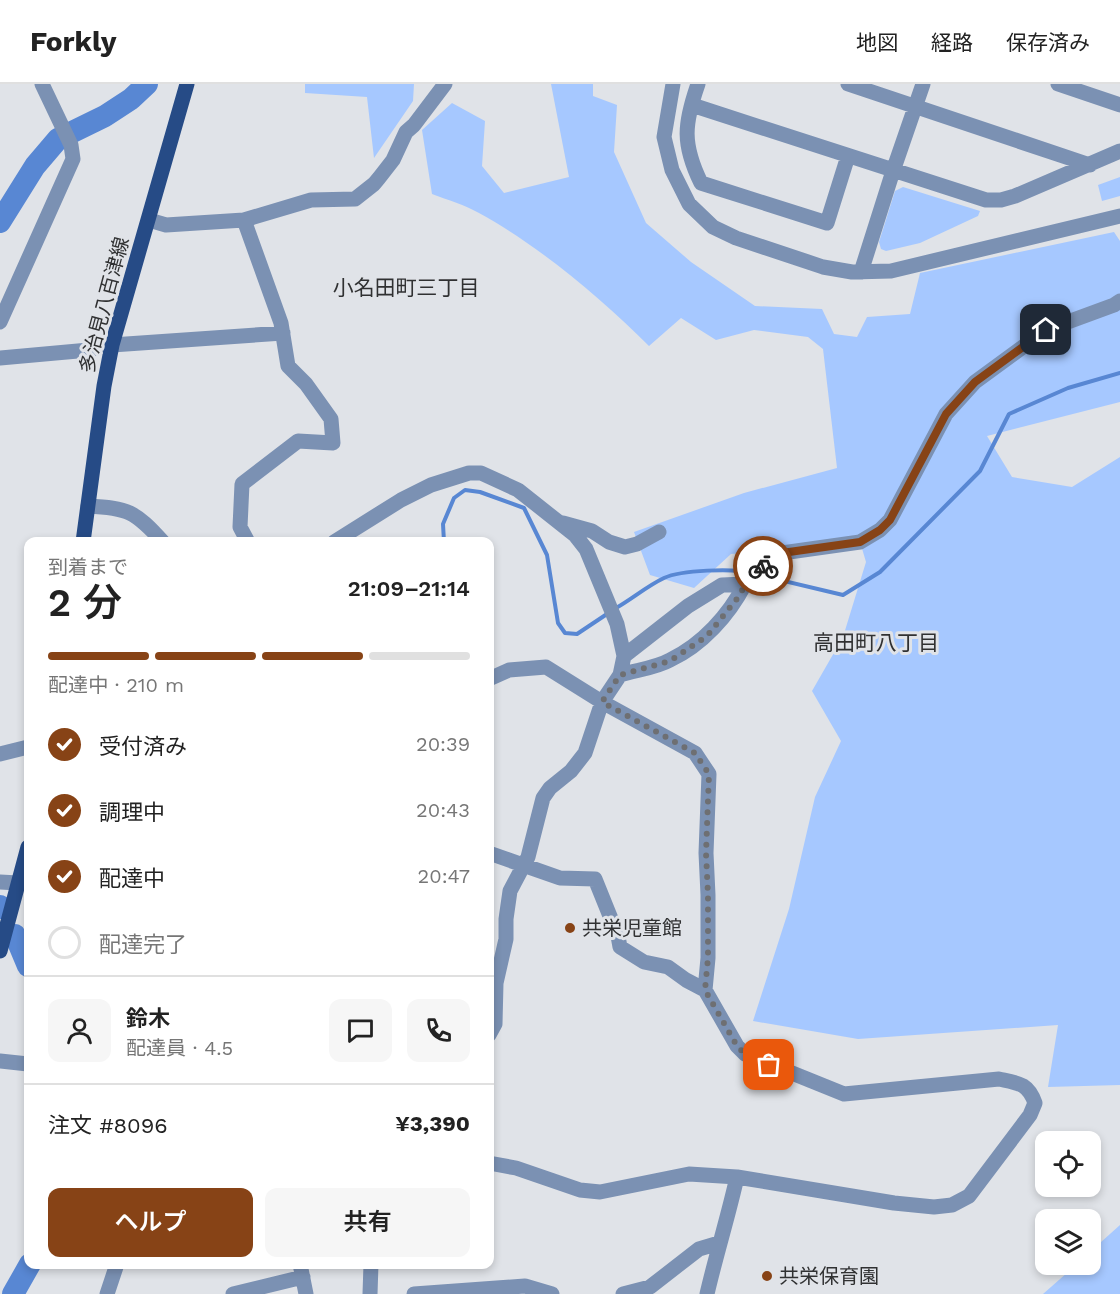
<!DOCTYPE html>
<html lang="ja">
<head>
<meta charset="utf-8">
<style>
	:root { --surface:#fff; --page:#f6f6f6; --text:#222; --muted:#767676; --line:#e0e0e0; --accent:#874316 }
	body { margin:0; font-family:"Work Sans","Noto Sans JP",sans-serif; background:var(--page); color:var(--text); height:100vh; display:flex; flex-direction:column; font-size:22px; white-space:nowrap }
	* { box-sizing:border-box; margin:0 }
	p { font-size:20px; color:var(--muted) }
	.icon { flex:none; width:33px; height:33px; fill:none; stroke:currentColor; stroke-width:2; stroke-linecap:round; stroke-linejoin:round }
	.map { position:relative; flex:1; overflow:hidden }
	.drawer { position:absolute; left:24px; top:453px; width:470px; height:732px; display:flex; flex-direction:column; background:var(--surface); border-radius:12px; box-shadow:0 3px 9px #0003 }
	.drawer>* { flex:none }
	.fabs { position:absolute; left:1035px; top:1047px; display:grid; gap:12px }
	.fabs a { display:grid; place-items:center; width:66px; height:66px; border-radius:12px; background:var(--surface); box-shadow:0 3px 9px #0003; font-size:30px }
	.pin { position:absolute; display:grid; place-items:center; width:51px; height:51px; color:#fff; margin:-26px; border-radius:12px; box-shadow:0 3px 9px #0006 }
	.courier { position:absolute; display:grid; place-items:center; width:60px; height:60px; margin:-30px; border:4px solid #874316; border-radius:50%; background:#fff; color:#222; box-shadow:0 2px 8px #0007 }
	.summary em { font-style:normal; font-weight:600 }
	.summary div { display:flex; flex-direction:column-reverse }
	.summary { display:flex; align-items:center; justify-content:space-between; height:102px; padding:0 24px }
	h1 { font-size:39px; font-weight:600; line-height:45px }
	.bar { display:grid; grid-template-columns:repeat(4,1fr); gap:9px 6px; align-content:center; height:72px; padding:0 24px }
	.bar i { height:8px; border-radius:4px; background:var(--line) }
	.bar .active { background:var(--accent) }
	.bar p { grid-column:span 4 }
	.line { display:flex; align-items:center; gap:15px; padding:0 24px; border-top:2px solid var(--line) }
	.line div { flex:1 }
	.round { display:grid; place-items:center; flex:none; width:63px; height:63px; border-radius:12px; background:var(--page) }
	ol { padding:0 24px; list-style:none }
	li { display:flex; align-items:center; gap:18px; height:66px }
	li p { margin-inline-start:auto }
	li .icon { padding:6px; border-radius:50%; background:var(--accent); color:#fff; stroke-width:4 }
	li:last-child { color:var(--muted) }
	li i { width:33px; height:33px; border:3px solid var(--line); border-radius:50% }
	.action { display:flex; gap:12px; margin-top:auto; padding:12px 24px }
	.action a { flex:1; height:69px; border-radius:12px; background:var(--accent); color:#fff; font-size:24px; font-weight:600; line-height:69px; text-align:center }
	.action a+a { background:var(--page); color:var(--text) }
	header { display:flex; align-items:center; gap:36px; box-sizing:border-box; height:84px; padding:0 30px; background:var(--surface); border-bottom:2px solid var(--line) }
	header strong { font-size:28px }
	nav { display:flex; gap:33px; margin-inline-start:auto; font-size:21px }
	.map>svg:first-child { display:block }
</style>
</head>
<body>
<header>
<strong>Forkly</strong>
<nav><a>地図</a><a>経路</a><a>保存済み</a></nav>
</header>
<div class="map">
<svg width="1120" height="1210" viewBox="0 0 1120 1210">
	<rect width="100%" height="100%" fill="#e0e3e8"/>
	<!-- green -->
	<path fill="#a6c8ff" d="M305,0H414L413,17L374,74L367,13L305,9Z
		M551,0H593V12L617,21L614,68L646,139L691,178L755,222L822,225L834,250L857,253L867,233L910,230L920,189L1114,148L1120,157V318L987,352L1012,393L1072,403L1120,373V1001L1048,1003L1058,941L858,955L753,937L789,825L815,713L841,657L812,607L843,553L866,478L858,451L780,466L731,470L694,504L650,491L634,448L744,409L837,384L823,265L808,253L754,246L716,256L681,234L649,262C602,215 538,161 479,129C465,121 448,116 432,110L422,46L452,19L485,37L482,82L504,109L569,93Z
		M1120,93V112L1102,117L1098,101Z
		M903,103L980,127L978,132L920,159L886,167L881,165L879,158L895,107Z
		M1120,1141V1210H1043L1076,1181L1090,1180L1091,1167Z"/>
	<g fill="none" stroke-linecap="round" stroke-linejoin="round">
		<!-- stream -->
		<path stroke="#5887d3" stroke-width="4" d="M444,458L443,440L454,414L465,406L480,408L524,424L547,471L558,539L565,549L577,550L607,530
			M759,491L843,511L880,488L980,387L1009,330L1068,304L1120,289
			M616,524C632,515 647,502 664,494C681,486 733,484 752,489"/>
		<!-- river -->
		<path stroke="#5887d3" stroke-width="22" d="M0,138L35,82L58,55L105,32L131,15L147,0
			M0,822L1,824
			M15,851L28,882
			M13,1210L30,1180"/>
		<!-- minor -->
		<path stroke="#7b91b3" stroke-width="15" d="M673,0L664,53L672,86L689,120L713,143L736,154L823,183L852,188L891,187L1120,132
			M698,0C684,40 682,60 701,99L827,139L848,72
			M848,0L1090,81
			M1058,0L1120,21
			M692,21L986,116H1001L1015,112L1120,67
			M149,136L166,141L244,136L311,116L355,115L374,100L379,94L393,76L406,48L414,41L445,0
			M244,136L281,239L288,282L306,300L331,335L333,359L298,357L242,400L240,443L248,458
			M861,188L893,87L923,0
			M0,238L73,75L71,61L42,0
			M0,274L89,266L112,261L283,249
			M88,422C128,424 135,427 163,458
			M563,439L592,447L609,458L625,463L637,460L659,448
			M334,458L401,416L431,401L469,389H481L518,406L575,451L586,465L617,540L624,572L620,591L602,618L585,669L571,687L550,704L543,714L528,773L510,807L506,835V855L496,899L495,940L489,951
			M624,572L688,522L722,501L745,500L764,481L782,469L860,458L880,446L890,436L946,330L975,298L1046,246L1114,221L1120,217
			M620,591C636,586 656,584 670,576C702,561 729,531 745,500
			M489,595L509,586L546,583L602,618L695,669L709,690L706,769L708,811V874L705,906L737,962L745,970L844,1010L999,995C1018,999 1028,999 1035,1019L1030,1031L969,1112L952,1121L934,1123L894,1119L737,1093L689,1090L600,1108L580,1106L516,1084L489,1079
			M0,670L28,663
			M489,769L560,794L595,795L618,852L620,863L644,878L668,883L686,896L705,906
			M0,798L18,799
			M0,977L28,980
			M300,1180L306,1210
			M107,1210L117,1180
			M233,1210L303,1193
			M370,1210L371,1180
			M414,1210L525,1202L552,1210
			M623,1210L650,1203L699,1165L719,1159
			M707,1210C716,1171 728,1133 737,1093"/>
		<!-- major -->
		<path stroke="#264b86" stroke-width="15" d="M83,458L104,302L112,261L187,0
			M0,867L28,763"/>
	</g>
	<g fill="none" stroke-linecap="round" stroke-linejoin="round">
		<!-- done -->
		<path stroke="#6e6f72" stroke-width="6" stroke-dasharray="0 10.8" d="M763,482L745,500L740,511L707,552L670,577L620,591L602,618L695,669L709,690L706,769L708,811V874L705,906L737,962L745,970L769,981"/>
		<!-- route -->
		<path stroke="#874316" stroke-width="8" d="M763,482L782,469L860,458L880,446L890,436L946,330L975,298L1046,246"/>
	</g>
	<!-- markers -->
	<g fill="#874316" stroke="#e0e3e8" stroke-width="2">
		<circle cx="570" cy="844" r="6"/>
		<circle cx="767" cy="1192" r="6"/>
	</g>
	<g text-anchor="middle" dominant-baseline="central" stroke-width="6" stroke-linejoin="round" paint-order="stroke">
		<!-- street labels -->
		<g font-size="20" fill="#303132" stroke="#e0e3e8">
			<text transform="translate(104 221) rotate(-75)">多治見八百津線</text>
		</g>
		<!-- poi labels -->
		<g font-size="20" fill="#303132" stroke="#e0e3e8" text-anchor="start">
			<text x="582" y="844">共栄児童館</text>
			<text x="779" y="1192">共栄保育園</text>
		</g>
		<!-- neighbourhood labels -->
		<g font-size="21" fill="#303132" stroke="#e0e3e8">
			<text x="406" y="203">小名田町三丁目</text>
			<text x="876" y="558">高田町八丁目</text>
		</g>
	</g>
</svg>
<div class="fabs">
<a><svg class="icon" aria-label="locate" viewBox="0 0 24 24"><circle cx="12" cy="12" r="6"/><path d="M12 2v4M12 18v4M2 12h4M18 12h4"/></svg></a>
<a><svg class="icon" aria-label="layers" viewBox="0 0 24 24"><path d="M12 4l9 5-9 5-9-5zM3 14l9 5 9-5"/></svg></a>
</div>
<div class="pin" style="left:769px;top:981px;background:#ea580c"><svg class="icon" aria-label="bag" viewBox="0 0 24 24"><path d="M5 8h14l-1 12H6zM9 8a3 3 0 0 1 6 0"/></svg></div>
<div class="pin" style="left:1046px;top:246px;background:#1f2937"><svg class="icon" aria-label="home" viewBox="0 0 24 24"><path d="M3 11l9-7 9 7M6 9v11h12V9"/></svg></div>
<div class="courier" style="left:763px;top:482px"><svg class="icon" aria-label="bike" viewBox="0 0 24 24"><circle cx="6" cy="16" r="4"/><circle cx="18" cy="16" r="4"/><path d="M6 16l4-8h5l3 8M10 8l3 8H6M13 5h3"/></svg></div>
<section class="drawer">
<div class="summary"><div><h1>2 分</h1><p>到着まで</p></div><em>21:09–21:14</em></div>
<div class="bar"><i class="active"></i><i class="active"></i><i class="active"></i><i></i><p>配達中 · 210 m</p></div>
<ol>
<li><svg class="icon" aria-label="check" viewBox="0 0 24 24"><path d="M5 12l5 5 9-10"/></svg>受付済み<p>20:39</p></li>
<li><svg class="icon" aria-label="check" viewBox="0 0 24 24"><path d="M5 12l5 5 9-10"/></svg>調理中<p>20:43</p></li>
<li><svg class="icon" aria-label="check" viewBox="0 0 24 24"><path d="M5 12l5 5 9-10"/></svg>配達中<p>20:47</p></li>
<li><i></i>配達完了</li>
</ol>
<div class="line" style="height:108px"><a class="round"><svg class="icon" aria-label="person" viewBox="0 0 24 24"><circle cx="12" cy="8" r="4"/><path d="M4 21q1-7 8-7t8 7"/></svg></a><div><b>鈴木</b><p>配達員 · 4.5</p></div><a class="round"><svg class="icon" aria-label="chat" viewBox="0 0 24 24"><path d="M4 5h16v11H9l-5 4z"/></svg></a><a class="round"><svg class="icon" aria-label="phone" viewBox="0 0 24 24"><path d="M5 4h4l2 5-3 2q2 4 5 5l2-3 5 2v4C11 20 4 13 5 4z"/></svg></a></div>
<div class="line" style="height:78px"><div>注文 #8096</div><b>¥3,390</b></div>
<div class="action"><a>ヘルプ</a><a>共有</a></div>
</section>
</div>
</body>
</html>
